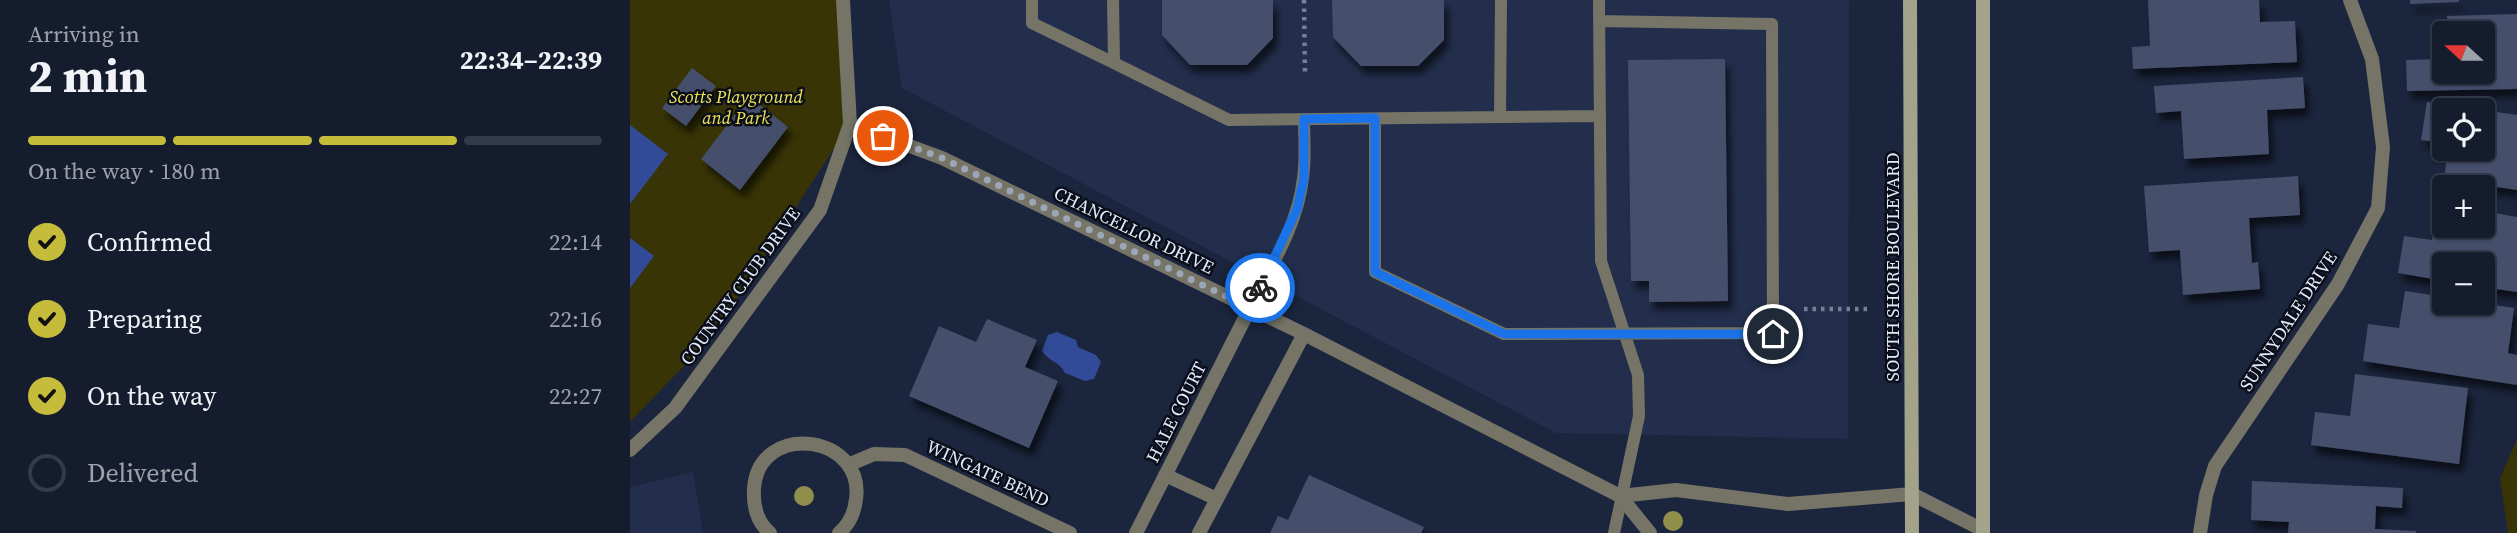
<!DOCTYPE html>
<html lang="en">
<head>
<meta charset="utf-8">
<style>
	:root { --surface:#141c2e; --page:#1d2536; --text:#f1f3f6; --muted:#9da1aa; --line:#333a4a; --accent:#c6bc3c }
	body { margin:0; font-family:"Source Serif 4",serif; background:var(--page); color:var(--text); height:100vh; display:flex; flex-direction:column; font-size:26px; white-space:nowrap }
	* { box-sizing:border-box; margin:0 }
	p { font-size:23px; color:var(--muted) }
	.icon { flex:none; width:38px; height:38px; fill:none; stroke:currentColor; stroke-width:2; stroke-linecap:round; stroke-linejoin:round }
	.map { position:relative; flex:1; overflow:hidden }
	.sheet { display:flex; flex-direction:column; background:var(--surface); width:630px }
	.sheet>* { flex:none }
	.needle { width:46px; rotate:291deg }
	.fabs { position:absolute; left:1802px; top:21px; display:grid; gap:14px }
	.fabs a { display:grid; place-items:center; width:63px; height:63px; border-radius:7px; background:var(--surface); box-shadow:0 2px 5px #0004,0 0 0 2px var(--line); font-size:35px }
	.pin { position:absolute; display:grid; place-items:center; width:60px; height:60px; color:#fff; margin:-30px; border:4px solid #fff; border-radius:50%; box-shadow:0 2px 7px #0007 }
	.courier { position:absolute; display:grid; place-items:center; width:70px; height:70px; margin:-35px; border:5px solid #1a73e8; border-radius:50%; background:#fff; color:#222; box-shadow:0 2px 9px #0007 }
	.headline em { font-style:normal; font-weight:700 }
	.headline div { display:flex; flex-direction:column-reverse }
	.headline { display:flex; align-items:center; justify-content:space-between; height:119px; padding:0 28px }
	h1 { font-size:46px; font-weight:700; line-height:52px }
	.bar { display:grid; grid-template-columns:repeat(4,1fr); gap:10px 7px; align-content:center; height:84px; padding:0 28px }
	.bar i { height:9px; border-radius:5px; background:var(--line) }
	.bar .active { background:var(--accent) }
	.bar p { grid-column:span 4 }
	ol { padding:0 28px; list-style:none }
	li { display:flex; align-items:center; gap:21px; height:77px }
	li p { margin-inline-start:auto }
	li .icon { padding:7px; border-radius:50%; background:var(--accent); color:#111; stroke-width:4 }
	li:last-child { color:var(--muted) }
	li i { width:38px; height:38px; border:4px solid var(--line); border-radius:50% }
	main { display:flex; flex:1; min-height:0 }
	.map>svg:first-child { display:block }
</style>
</head>
<body>
<main>
<section class="sheet">
<div class="headline"><div><h1>2 min</h1><p>Arriving in</p></div><em>22:34–22:39</em></div>
<div class="bar"><i class="active"></i><i class="active"></i><i class="active"></i><i></i><p>On the way · 180 m</p></div>
<ol>
<li><svg class="icon" aria-label="check" viewBox="0 0 24 24"><path d="M5 12l5 5 9-10"/></svg>Confirmed<p>22:14</p></li>
<li><svg class="icon" aria-label="check" viewBox="0 0 24 24"><path d="M5 12l5 5 9-10"/></svg>Preparing<p>22:16</p></li>
<li><svg class="icon" aria-label="check" viewBox="0 0 24 24"><path d="M5 12l5 5 9-10"/></svg>On the way<p>22:27</p></li>
<li><i></i>Delivered</li>
</ol>
</section>
<div class="map">
<svg width="1887" height="533" viewBox="0 0 1887 533">
	<defs>
		<filter id="shadow"><feDropShadow dx="4.5" dy="8" stdDeviation="3.5" flood-color="#0009"/></filter>
	</defs>
	<rect width="100%" height="100%" fill="#1b253d"/>
	<!-- built -->
	<path fill="#222e4c" d="M259,0H1219L1218,439L926,433L272,88Z
		M63,472L73,533H0V487Z"/>
	<!-- green -->
	<path fill="#383405" d="M0,0H211L220,124L81,338L0,422Z
		M1887,439V533H1878L1870,478Z"/>
	<!-- water -->
	<path fill="#324b98" d="M0,125L38,154L0,204Z
		M0,238L24,256L0,288Z
		M427,332L446,340L448,347L466,355L471,362L464,379L455,381L435,373C430,362 418,361 412,351L418,335Z"/>
	<!-- building -->
	<path fill="#44506c" filter="url(#shadow)" d="M532,0H643V38L617,65H560L532,35Z
		M702,0H814V40L788,66H731L703,37Z
		M1518,0H1629L1630,22L1665,21L1667,62L1503,69L1502,47L1520,46Z
		M1780,0H1829V2L1780,4Z
		M1887,14V89L1777,91L1776,60L1815,59V72H1853V33H1818L1817,16Z
		M1095,59L1098,301L1019,302V281H1001L998,60Z
		M62,68L86,86L56,126L32,108Z
		M1673,77L1675,108L1637,110L1639,154L1554,159L1551,111L1526,113L1524,86Z
		M119,96L158,127L110,190L71,159Z
		M1797,102L1842,109V110H1815V143L1791,140Z
		M1853,110L1887,115V190L1814,179L1817,157L1834,159L1836,149H1853Z
		M1668,176L1670,215L1619,218L1622,263L1628,262L1630,289L1553,295L1550,250L1519,252L1514,186Z
		M1808,204L1815,205V226H1853V211L1887,217V292L1853,287V264H1815V281L1768,273L1774,236L1802,240Z
		M1775,291L1815,297V303H1851L1884,308L1878,353L1887,355V385L1733,361L1738,324L1769,328Z
		M357,319L407,340L395,367L428,381L399,448L279,396L309,326L346,342Z
		M1725,374L1838,388L1829,464L1681,445L1685,412L1720,416Z
		M679,475L794,527L791,533H640L648,516L658,520Z
		M1622,481L1773,488L1772,508L1746,506L1745,529L1786,531V533H1658L1659,522L1621,520Z"/>
	<g fill="none" stroke-linecap="round" stroke-linejoin="round">
		<!-- path -->
		<path stroke="#767e93" stroke-width="4.5" stroke-dasharray="3.5 5" stroke-linecap="butt" d="M674,0L675,76
			M1174,309H1239"/>
		<!-- lane -->
		<path stroke="#757466" stroke-width="12" d="M402,0V23L484,63
			M483,0L484,63L599,120L969,116
			M969,0L971,261L1008,375L1009,416L984,533
			M870,117L871,0
			M745,119V272L874,334L1143,333L1142,24L969,21
			M620,308C641,267 668,225 673,178C676,159 674,138 674,119"/>
		<!-- street -->
		<path stroke="#757466" stroke-width="14" d="M220,124L312,158L674,334L990,496L1020,533
			M0,450L45,408L190,210L220,124L213,0
			M218,465L244,454L275,455L440,533
			M535,475L587,499
			M990,496L1046,490L1158,504L1282,494L1353,530
			M140,533C127,522 123,506 124,489C128,419 241,434 225,505C223,516 217,526 209,533
			M506,533L620,308
			M569,533L674,334
			M1570,533L1576,495L1585,466L1708,284L1748,208L1753,147L1742,59L1720,0"/>
		<!-- secondary -->
		<path stroke="#a3a28a" stroke-width="14" d="M1280,0L1282,533
			M1353,0V533"/>
	</g>
	<!-- trees -->
	<g fill="#8f8e4b">
		<circle cx="174" cy="496" r="10"/>
		<circle cx="1043" cy="521" r="10"/>
	</g>
	<g fill="none" stroke-linecap="round" stroke-linejoin="round">
		<!-- done -->
		<path stroke="#9da5b8" stroke-width="7" stroke-dasharray="0 12.6" d="M253,136L312,158L620,308L630,288"/>
		<!-- route -->
		<path stroke="#1a73e8" stroke-width="9" d="M630,288L667,209L674,178V119L745,118V272L874,334H1143"/>
	</g>
	<g text-anchor="middle" dominant-baseline="central" stroke-width="5" stroke-linejoin="round" paint-order="stroke">
		<!-- park labels -->
		<g font-size="18" font-style="italic" fill="#eee356" stroke="#0a0e19">
			<text x="106" y="96">Scotts Playground<tspan x="106" dy="21">and Park</tspan></text>
		</g>
		<!-- street labels -->
		<g font-size="18" fill="#e3eafb" stroke="#0a0e19">
			<text transform="translate(504 230) rotate(26)">CHANCELLOR DRIVE</text>
			<text transform="translate(1262 267) rotate(-90)">SOUTH SHORE BOULEVARD</text>
			<text transform="translate(110 286) rotate(-54)">COUNTRY CLUB DRIVE</text>
			<text transform="translate(1658 321) rotate(-57)">SUNNYDALE DRIVE</text>
			<text transform="translate(546 412) rotate(-63)">HALE COURT</text>
			<text transform="translate(358 473) rotate(25)">WINGATE BEND</text>
		</g>
	</g>
</svg>
<div class="fabs">
<a><svg class="needle" viewBox="-14 -14 28 28"><path d="M0-13l5 13h-10z" fill="#e53935"/><path d="M0 13l5-13h-10z" fill="#9da1aa"/></svg></a>
<a><svg class="icon" aria-label="locate" viewBox="0 0 24 24"><circle cx="12" cy="12" r="6"/><path d="M12 2v4M12 18v4M2 12h4M18 12h4"/></svg></a>
<a>+</a>
<a>−</a>
</div>
<div class="pin" style="left:253px;top:136px;background:#ea580c"><svg class="icon" aria-label="bag" viewBox="0 0 24 24"><path d="M5 8h14l-1 12H6zM9 8a3 3 0 0 1 6 0"/></svg></div>
<div class="pin" style="left:1143px;top:334px;background:#1f2937"><svg class="icon" aria-label="home" viewBox="0 0 24 24"><path d="M3 11l9-7 9 7M6 9v11h12V9"/></svg></div>
<div class="courier" style="left:630px;top:288px"><svg class="icon" aria-label="bike" viewBox="0 0 24 24"><circle cx="6" cy="16" r="4"/><circle cx="18" cy="16" r="4"/><path d="M6 16l4-8h5l3 8M10 8l3 8H6M13 5h3"/></svg></div>
</div>
</main>
</body>
</html>
